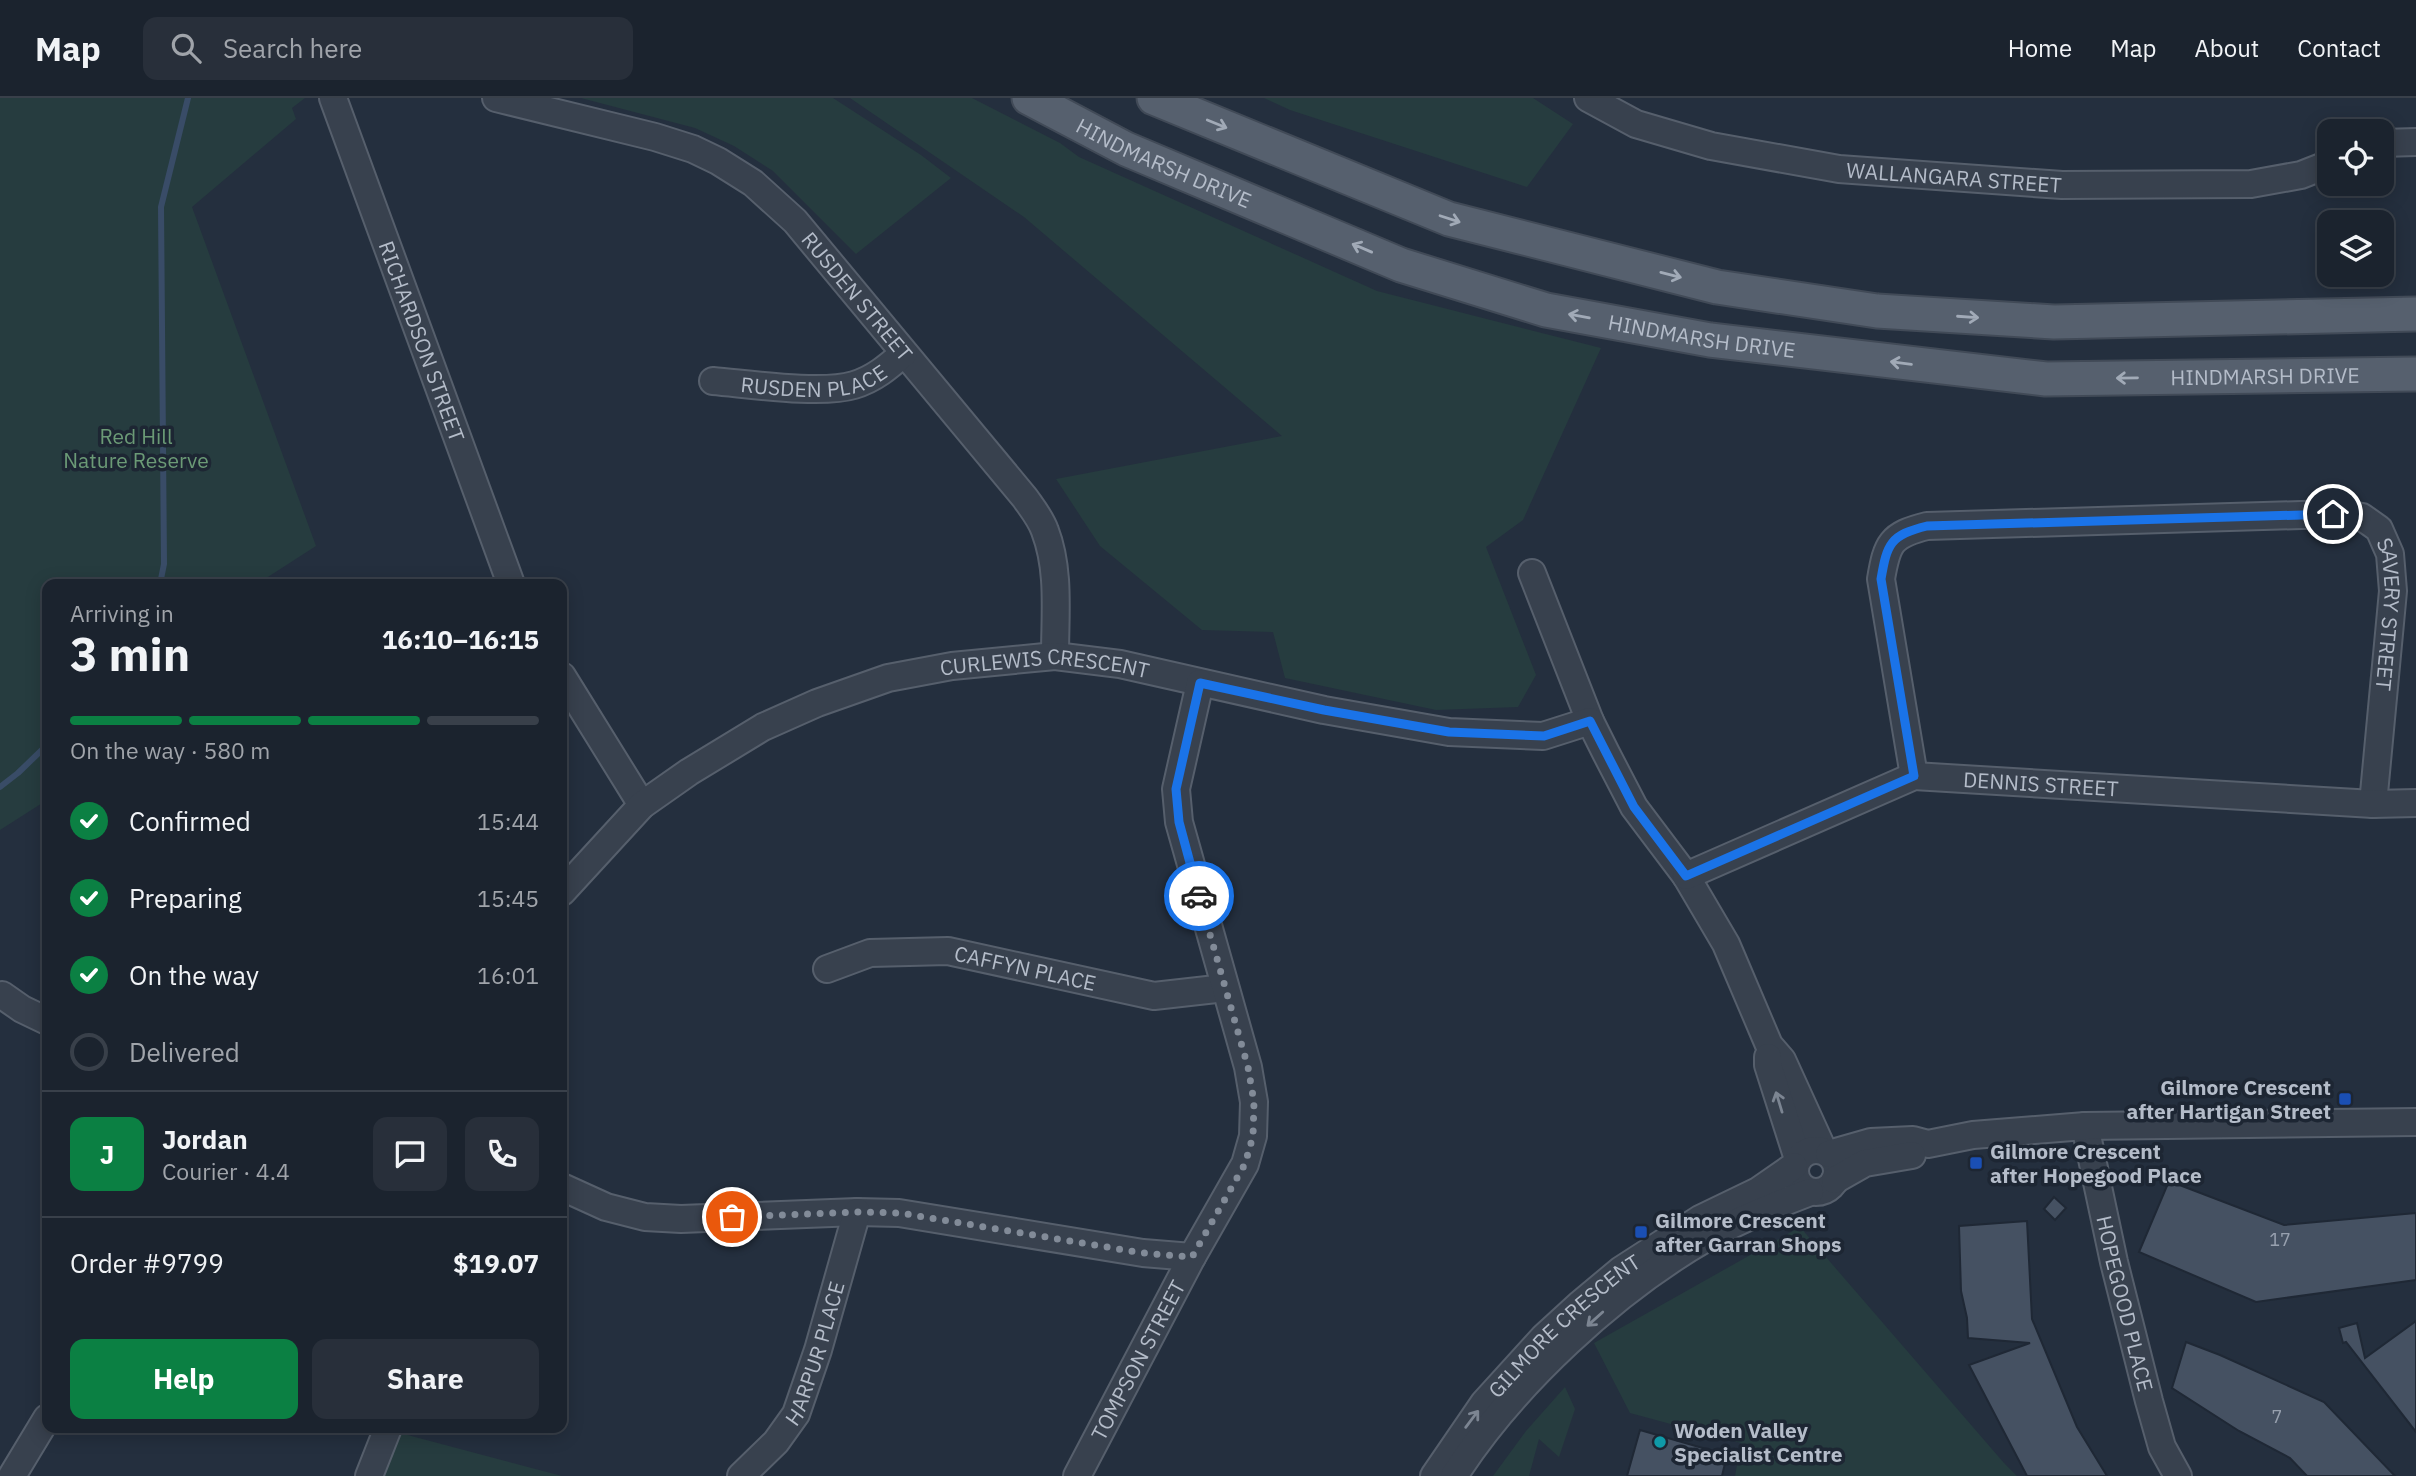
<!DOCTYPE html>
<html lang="en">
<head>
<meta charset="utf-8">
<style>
	:root { --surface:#1b232e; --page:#282f3a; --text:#f1f3f6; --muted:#a0a4aa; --line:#39404a; --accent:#0b8043 }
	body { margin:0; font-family:"IBM Plex Sans",sans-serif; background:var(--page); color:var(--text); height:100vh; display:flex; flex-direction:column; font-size:26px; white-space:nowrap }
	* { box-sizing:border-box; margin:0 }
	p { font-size:23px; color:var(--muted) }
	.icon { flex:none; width:38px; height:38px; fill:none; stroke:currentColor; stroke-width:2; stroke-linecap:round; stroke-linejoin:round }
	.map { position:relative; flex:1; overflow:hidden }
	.panel { position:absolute; left:42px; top:481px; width:525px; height:854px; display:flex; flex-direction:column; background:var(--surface); border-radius:14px; box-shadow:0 4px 18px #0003,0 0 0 2px var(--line) }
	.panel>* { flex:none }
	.tools { position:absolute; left:2317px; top:21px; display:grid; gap:14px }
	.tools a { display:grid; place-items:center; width:77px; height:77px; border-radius:14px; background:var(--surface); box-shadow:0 4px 18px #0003,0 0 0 2px var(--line); font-size:35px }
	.pin { position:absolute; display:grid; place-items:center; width:60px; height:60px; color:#fff; margin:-30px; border:4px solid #fff; border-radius:50%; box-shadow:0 2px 7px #0007 }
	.courier { position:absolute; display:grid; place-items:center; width:70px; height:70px; margin:-35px; border:5px solid #1a73e8; border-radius:50%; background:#fff; color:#222; box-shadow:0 2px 9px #0007 }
	.overview em { font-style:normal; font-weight:700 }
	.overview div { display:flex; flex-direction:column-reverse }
	.overview { display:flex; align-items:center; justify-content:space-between; height:119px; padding:0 28px }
	h1 { font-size:46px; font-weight:700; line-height:52px }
	.bar { display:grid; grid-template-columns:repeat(4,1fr); gap:10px 7px; align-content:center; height:84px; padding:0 28px }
	.bar i { height:9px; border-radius:5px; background:var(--line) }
	.bar .selected { background:var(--accent) }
	.bar p { grid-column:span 4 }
	.line { display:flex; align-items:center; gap:18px; padding:0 28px; border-top:2px solid var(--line) }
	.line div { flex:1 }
	.round { display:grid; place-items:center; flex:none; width:74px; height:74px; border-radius:14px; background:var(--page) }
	ol { padding:0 28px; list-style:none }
	li { display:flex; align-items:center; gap:21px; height:77px }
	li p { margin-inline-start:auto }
	li .icon { padding:7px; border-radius:50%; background:var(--accent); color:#fff; stroke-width:4 }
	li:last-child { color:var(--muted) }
	li i { width:38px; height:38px; border:4px solid var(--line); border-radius:50% }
	.action { display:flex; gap:14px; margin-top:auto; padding:14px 28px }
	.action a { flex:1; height:80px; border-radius:14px; background:var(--accent); color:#fff; font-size:28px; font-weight:700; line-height:80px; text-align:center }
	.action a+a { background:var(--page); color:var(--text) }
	header { display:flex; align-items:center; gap:42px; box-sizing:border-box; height:98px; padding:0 35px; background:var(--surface); border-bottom:2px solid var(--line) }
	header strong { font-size:33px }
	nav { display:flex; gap:38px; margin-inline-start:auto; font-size:24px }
	.search { width:490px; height:63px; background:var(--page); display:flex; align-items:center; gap:18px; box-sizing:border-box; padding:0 24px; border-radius:14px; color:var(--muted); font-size:26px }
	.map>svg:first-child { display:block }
</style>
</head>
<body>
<header>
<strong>Map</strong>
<div class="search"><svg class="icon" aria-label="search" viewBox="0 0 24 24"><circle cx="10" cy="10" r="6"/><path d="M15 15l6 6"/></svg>Search here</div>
<nav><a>Home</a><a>Map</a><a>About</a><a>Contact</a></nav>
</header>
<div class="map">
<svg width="2416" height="1378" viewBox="0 0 2416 1378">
	<rect width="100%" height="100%" fill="#242f3e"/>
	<!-- green -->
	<path fill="#263c3f" d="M0,0H305L292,10L296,21L192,109L316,448L257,486H47V702L0,732Z
		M581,0H833L921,57L951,80L856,156L773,73L734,48L695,30Z
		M850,0H972L1060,45L1079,59L1377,193L1601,250L1523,422L1486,449L1536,577L1518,609L1436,612L1285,580L1273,534L1202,532L1100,448L1056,381L1282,338L1024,119Z
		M1264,0H1533L1573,26L1527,89L1290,12Z
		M1800,1129L2004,1365L2017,1378H1735L1741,1345L1630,1315L1594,1245Z
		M1565,1289L1575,1311L1559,1359L1539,1341L1529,1378H1493L1526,1333Z
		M400,1335L562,1378H381Z"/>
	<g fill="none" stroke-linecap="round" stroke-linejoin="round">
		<!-- stream -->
		<path stroke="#394c67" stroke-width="6" d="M160,486L164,466L161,109L188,0
			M0,689L18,675L47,647"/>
	</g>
	<!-- building -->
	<path fill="#455162" stroke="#1f2835" stroke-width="2" d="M2169,1083L2284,1127L2416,1115V1182L2256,1204L2139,1154Z
		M2054,1099L2066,1110L2055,1122L2044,1111Z
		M2027,1123L2032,1221L2077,1329L2107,1378H2027L1969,1267L2030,1245L1968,1240L1967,1220L1961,1193L1959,1128Z
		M2416,1223V1334L2346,1244L2343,1245L2339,1230L2357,1225L2365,1260Z
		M2186,1244L2220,1257L2324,1304L2395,1378H2307L2290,1360L2239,1333L2172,1290Z
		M1640,1332L1727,1357L1722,1378H1627Z"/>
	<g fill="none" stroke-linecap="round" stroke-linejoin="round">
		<!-- minor casing -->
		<g stroke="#565f6c" stroke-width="30">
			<g id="minor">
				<path id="s1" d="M333,0L511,486"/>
				<path id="s2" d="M496,0L655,39L693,51L718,63L753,85L795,123L1025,400C1032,410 1041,421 1045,433C1060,472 1055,516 1055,558"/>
				<path id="s3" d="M1588,0L1636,26L1711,48L1839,71L2062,87L2251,86L2301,77L2329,66"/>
				<path d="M2382,45L2416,44"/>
				<path id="s4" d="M713,283C749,286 821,297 854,287C874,281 888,269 904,255"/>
				<path d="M1532,475L1590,623L1606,655L1634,709L1686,778L1726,846L1769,947L1782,962L1823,1052"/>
				<path d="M562,578L642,707"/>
				<path id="s5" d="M1914,678L1881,481C1887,446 1890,437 1927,428L2333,416L2362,419L2379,431L2390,456L2393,493L2373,706"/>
				<path id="s6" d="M1686,778L1914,678L2373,706L2416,705"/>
				<path id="s7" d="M562,794L642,707L689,674L763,629L817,605L888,580L952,568L1055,558L1120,566L1324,612L1449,634L1543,638L1590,623"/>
				<path id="s8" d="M827,871L870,855L948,853L1154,898L1225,890"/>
				<path d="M2,897L22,911L47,923"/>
				<path d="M1768,959V967L1798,1061"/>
				<path id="s9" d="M2085,1028L2114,1164L2149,1303L2162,1349L2178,1378"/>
				<circle cx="1816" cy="1073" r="21"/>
				<path d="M1829,1056L1871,1044L1913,1042L1928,1046L1973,1037L2085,1028L2416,1024"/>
				<path d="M1835,1082L1865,1065L1912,1057"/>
				<path d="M562,1089L606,1109L645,1119L681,1121L857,1114L899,1115L1143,1155L1192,1159"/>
				<path d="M12,1378L47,1320"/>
				<path d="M369,1378L388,1330"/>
				<path id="s10" d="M741,1378L776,1344L796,1316L818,1252L857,1114"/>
				<path id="s11" d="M1077,1378L1192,1159L1245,1066L1253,1038L1254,1004L1248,969L1179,724L1176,691L1200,585"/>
				<path id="s12" d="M1434,1378L1484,1305L1544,1239L1579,1207L1621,1172L1700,1121L1758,1093L1794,1068"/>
				<path d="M1454,1378C1512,1287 1615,1192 1708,1139C1740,1121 1776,1107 1810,1094"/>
			</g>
		</g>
		<!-- major casing -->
		<g stroke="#414a57" stroke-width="37">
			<g id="major">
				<path id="s13" d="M1029,0L1126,51L1401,167L1546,212L1710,242L2046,281L2416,276"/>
				<path d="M1154,0L1449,121L1717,189L1877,213L2054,224L2416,216"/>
			</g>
		</g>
		<!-- minor -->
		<use href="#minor" stroke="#38414e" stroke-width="26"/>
		<!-- major -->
		<use href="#major" stroke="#56606e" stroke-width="33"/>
	</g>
	<!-- one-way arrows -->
	<defs><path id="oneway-shaft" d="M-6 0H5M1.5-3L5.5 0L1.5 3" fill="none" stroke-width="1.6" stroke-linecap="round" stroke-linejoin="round" transform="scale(1.75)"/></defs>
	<g stroke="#a1aab7">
		<use href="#oneway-shaft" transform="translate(1217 26) rotate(22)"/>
		<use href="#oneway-shaft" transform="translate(1450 121) rotate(18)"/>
		<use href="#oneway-shaft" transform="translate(1362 150) rotate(-157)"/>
		<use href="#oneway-shaft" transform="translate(1671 177) rotate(14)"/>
		<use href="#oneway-shaft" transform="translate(1579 218) rotate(-170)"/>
		<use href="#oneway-shaft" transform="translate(1968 219) rotate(4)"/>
		<use href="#oneway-shaft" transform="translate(1901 265) rotate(-173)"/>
		<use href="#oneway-shaft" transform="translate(2127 280) rotate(179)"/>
	</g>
	<g stroke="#7c8592">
		<use href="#oneway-shaft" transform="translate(1779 1004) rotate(-107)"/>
		<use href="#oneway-shaft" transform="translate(1595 1221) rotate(138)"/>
		<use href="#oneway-shaft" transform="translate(1472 1321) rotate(-53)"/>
	</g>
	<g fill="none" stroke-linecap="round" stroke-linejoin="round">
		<!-- done -->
		<path stroke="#828b98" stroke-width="7" stroke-dasharray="0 12.6" d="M732,1119L857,1114L900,1115L1143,1155L1192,1159L1245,1066L1253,1038L1254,1004L1248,969L1199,798"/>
		<!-- route -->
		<path stroke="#1a73e8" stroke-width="9" d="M1199,798L1179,724L1176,691L1200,585L1324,612L1449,634L1544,638L1590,623L1634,709L1686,778L1914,678L1881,481C1887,446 1890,437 1927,428L2333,416"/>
	</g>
	<!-- markers -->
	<g fill="#1a4fb4" stroke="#1d2633" stroke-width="2.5">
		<rect x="2338" y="994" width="14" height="14" rx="3.5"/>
		<rect x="1969" y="1058" width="14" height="14" rx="3.5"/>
		<rect x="1634" y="1127" width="14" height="14" rx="3.5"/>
	</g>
	<circle fill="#0f9aa8" stroke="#1d2633" stroke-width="2.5" cx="1660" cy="1344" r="7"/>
	<g text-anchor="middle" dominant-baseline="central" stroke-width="7" stroke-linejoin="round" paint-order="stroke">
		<!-- number labels -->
		<g font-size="18" fill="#98a1af">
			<text x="2280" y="1141">17</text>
			<text x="2277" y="1318">7</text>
		</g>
		<!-- street labels -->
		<g font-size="21" fill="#b4bcc9" stroke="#1d2633">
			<text stroke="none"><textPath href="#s13" startOffset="150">HINDMARSH DRIVE</textPath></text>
			<text stroke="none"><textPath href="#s3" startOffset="378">WALLANGARA STREET</textPath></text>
			<text stroke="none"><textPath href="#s2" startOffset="427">RUSDEN STREET</textPath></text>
			<text stroke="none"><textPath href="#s13" startOffset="718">HINDMARSH DRIVE</textPath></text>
			<text stroke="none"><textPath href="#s1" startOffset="259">RICHARDSON STREET</textPath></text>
			<text stroke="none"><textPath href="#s4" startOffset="102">RUSDEN PLACE</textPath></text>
			<text stroke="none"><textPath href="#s13" startOffset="1284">HINDMARSH DRIVE</textPath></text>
			<text stroke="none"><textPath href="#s5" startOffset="821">SAVERY STREET</textPath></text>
			<text stroke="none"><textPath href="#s7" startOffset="555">CURLEWIS CRESCENT</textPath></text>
			<text stroke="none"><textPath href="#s6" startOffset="376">DENNIS STREET</textPath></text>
			<text stroke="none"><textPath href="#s8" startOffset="203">CAFFYN PLACE</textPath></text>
			<text stroke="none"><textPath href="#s9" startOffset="182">HOPEGOOD PLACE</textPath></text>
			<text stroke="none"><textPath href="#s12" startOffset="200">GILMORE CRESCENT</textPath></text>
			<text stroke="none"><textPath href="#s10" startOffset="147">HARPUR PLACE</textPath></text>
			<text stroke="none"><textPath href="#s11" startOffset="131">TOMPSON STREET</textPath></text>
		</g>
		<!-- park labels -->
		<g font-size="21" fill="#6b9a76" stroke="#1d2633">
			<text x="136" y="338">Red Hill<tspan x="136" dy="24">Nature Reserve</tspan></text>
		</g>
		<!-- poi labels -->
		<g font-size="21" font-weight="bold" fill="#b4bcc9" stroke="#1d2633" text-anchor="start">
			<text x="2331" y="989" text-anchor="end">Gilmore Crescent<tspan x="2331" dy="24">after Hartigan Street</tspan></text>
			<text x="1990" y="1053">Gilmore Crescent<tspan x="1990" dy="24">after Hopegood Place</tspan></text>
			<text x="1655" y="1122">Gilmore Crescent<tspan x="1655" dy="24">after Garran Shops</tspan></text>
			<text x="1674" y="1332">Woden Valley<tspan x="1674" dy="24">Specialist Centre</tspan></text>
		</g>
	</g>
</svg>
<div class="tools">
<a><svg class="icon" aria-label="locate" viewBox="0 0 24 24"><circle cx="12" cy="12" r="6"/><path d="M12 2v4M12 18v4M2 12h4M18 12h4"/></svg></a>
<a><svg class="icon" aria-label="layers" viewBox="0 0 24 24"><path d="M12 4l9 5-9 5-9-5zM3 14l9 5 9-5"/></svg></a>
</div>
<div class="pin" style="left:732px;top:1119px;background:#ea580c"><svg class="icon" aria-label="bag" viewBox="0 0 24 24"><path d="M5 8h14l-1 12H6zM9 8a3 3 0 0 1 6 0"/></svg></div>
<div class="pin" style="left:2333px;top:416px;background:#1f2937"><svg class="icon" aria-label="home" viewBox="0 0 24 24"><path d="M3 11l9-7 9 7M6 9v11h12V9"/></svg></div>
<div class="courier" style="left:1199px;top:798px"><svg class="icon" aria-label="car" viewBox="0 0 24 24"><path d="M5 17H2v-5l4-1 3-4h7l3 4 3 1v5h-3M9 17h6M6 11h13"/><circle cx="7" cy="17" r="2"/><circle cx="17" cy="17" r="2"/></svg></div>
<section class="panel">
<div class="overview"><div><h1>3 min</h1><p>Arriving in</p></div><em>16:10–16:15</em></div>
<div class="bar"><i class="selected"></i><i class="selected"></i><i class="selected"></i><i></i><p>On the way · 580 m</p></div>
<ol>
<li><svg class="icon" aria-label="check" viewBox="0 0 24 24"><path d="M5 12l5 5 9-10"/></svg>Confirmed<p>15:44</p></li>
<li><svg class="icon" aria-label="check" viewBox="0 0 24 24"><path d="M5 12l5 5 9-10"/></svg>Preparing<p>15:45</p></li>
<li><svg class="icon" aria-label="check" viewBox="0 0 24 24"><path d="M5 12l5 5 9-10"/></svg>On the way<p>16:01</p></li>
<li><i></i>Delivered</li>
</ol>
<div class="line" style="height:126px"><b class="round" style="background:var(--accent);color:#fff">J</b><div><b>Jordan</b><p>Courier · 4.4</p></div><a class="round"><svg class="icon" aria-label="chat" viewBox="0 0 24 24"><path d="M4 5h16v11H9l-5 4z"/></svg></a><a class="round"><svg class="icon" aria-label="phone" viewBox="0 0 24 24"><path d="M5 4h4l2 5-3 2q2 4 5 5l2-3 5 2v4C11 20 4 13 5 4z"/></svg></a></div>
<div class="line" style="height:91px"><div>Order #9799</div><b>$19.07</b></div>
<div class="action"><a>Help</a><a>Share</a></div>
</section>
</div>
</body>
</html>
